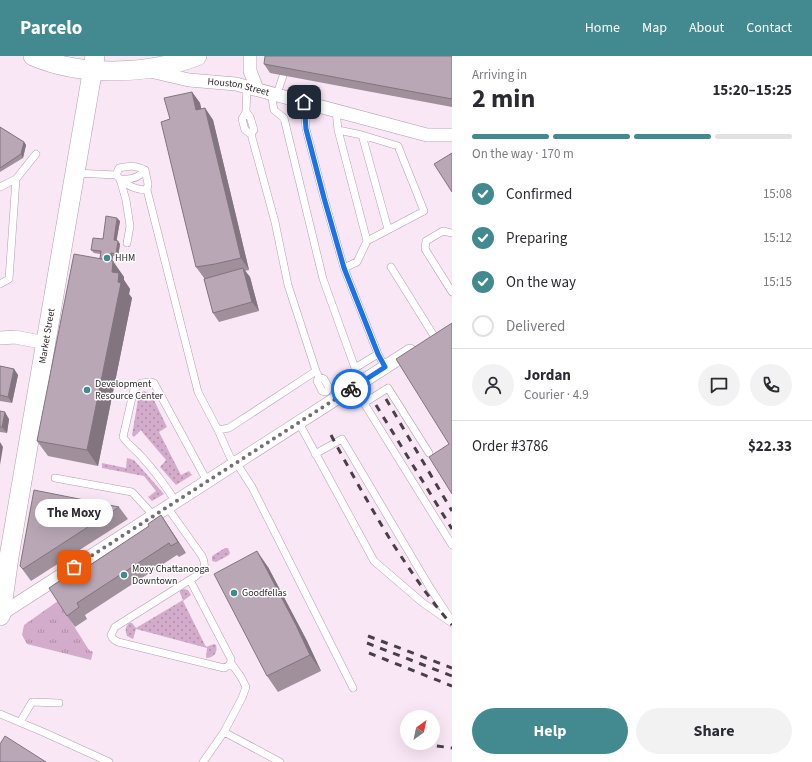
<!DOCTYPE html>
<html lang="en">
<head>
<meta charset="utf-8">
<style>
	:root { --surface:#fff; --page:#f2f2f3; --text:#2b2b33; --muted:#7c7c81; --line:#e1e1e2; --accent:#428a8f }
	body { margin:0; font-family:"Source Sans 3",sans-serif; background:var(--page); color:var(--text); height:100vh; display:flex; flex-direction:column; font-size:15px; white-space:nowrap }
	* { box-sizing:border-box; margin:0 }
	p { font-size:13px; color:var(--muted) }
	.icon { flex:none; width:22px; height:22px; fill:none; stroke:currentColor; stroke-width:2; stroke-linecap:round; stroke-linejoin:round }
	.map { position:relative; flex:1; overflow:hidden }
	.side { display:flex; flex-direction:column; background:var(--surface); width:360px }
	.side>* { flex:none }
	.needle { width:26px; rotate:33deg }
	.fabs { position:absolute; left:400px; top:654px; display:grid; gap:8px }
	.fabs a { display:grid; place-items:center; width:40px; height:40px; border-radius:50%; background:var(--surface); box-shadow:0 4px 16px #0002; font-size:20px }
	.pin { position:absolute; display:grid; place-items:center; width:34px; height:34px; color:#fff; margin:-17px; border-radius:8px; box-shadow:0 2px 6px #0006 }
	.courier { position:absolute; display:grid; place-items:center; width:40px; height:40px; margin:-20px; border:3px solid #1a73e8; border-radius:50%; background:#fff; color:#222; box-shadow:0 1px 5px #0007 }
	.bubble { position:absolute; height:28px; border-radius:14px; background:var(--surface); box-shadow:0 4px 16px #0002; font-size:13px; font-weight:700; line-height:28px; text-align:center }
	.overview em { font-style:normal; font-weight:700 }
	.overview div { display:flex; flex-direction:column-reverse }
	.overview { display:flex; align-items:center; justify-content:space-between; height:68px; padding:0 20px }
	h1 { font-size:26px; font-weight:700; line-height:30px }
	.bar { display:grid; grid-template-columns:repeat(4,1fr); gap:6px 4px; align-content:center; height:48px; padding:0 20px }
	.bar i { height:5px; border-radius:3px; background:var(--line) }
	.bar .selected { background:var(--accent) }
	.bar p { grid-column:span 4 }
	.line { display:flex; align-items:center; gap:10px; padding:0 20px; border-top:1px solid var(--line) }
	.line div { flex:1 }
	.round { display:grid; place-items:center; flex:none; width:42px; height:42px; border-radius:21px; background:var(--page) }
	ol { padding:0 20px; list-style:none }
	li { display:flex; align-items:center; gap:12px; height:44px }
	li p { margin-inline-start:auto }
	li .icon { padding:4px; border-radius:50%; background:var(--accent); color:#fff; stroke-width:4 }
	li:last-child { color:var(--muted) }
	li i { width:22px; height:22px; border:2px solid var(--line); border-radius:50% }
	.action { display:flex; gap:8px; margin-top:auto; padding:8px 20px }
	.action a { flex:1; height:46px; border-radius:24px; background:var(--accent); color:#fff; font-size:16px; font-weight:700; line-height:46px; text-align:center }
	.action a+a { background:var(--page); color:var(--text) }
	header { display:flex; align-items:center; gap:24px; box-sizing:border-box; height:56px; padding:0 20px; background:var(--accent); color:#fff }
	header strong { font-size:19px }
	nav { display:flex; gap:22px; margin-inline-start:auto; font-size:14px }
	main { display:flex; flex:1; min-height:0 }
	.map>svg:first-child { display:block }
</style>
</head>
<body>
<header>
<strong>Parcelo</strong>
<nav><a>Home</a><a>Map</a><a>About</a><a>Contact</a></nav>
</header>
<main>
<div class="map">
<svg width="452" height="706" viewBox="0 0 452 706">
	<defs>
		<pattern id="grass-dots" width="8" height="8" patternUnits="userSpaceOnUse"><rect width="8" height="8" fill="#d4accb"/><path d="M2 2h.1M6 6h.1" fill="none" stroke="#ad8ca5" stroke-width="1.8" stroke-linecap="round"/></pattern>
		<pattern id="park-tufts" width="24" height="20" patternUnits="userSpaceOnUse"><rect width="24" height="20" fill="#d4accb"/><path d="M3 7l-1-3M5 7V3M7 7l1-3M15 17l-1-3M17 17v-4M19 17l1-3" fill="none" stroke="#ad8ca5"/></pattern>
	</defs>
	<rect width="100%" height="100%" fill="#fae7f6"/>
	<!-- grass -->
	<path fill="url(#grass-dots)" d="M144,335L151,338L167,371L159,376L181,419L189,415L192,419L176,429L160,411L166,404L143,377L141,374L134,381L132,379L139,338Z
		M127,402L134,404L164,438L152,445L148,441L156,435L144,420L102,412V407L126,412Z
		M225,492H228L230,497L229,499L216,506L212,505V500Z
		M184,533L188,534L191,539L183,545L206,591L214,588L216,589C218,596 214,602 206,602L207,592L136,573L133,583L127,580C125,575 125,571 129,567H132L136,572L183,544L180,537V535Z"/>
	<!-- park -->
	<path fill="url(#park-tufts)" d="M58,545L89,594L93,596L91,604L27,588L22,579L24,569Z"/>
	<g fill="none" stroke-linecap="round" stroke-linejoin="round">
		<!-- lane casing -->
		<g stroke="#b29fae" stroke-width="8">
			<path id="lane" d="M271,37L274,54L284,62L323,223L355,312L378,298
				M277,38L283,20
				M304,46L306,73L324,142L344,212
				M336,55L338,74L367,185
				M246,56L247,31
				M338,74L362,79L398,90L424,155L367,185L357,206L344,212L378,298L385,311
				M362,79L388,173
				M75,117L116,119L120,123C130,124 139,122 145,114C136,109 129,110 119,112L116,119
				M120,123L126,144L130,170L127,187
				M120,124C128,130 136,134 147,134L148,128L145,114
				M0,131L16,123
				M147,134L198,336L218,374L229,372L316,315L288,229L275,166L251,78L254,74L250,61L246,56L242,63L245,74L251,78
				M452,177L443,175L426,185L425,193L452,236
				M391,211L434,280
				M0,228L9,223L16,123L36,98
				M316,315L319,321L324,323L329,332L326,336L322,335L317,325L319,321
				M354,331L452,489
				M364,347L388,332L429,397
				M299,367L374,505L423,547L452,567
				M218,374L230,401L237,408L252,431L353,632
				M315,398L342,383L429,530L451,564
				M55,422L132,436L154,460
				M176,446C165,429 154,414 141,400C135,393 128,389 123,381L134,333L141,327L150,326L154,327L207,425
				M167,451L202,500C207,511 204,513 196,520L115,571L111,579L113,583L118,586L224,612C229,610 231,608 231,603L190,524
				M0,658L43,676L109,706
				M20,666L32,646L59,647
				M224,676L242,642L246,631L241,621L231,607
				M203,706L224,676L280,706"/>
		</g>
		<!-- street casing -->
		<g stroke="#b29fae" stroke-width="14">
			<g id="street">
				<path d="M250,0V15L257,33"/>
				<path id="s1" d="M150,15L189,24L236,28L247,31L427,79H452"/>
				<path d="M0,282L15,281L46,287"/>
				<path d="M1,558L410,295"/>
			</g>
		</g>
		<!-- secondary casing -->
		<g stroke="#b29fae" stroke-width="20">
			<g id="secondary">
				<path d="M33,0C82,21 147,19 197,0"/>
				<path id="s2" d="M0,560L1,558L9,501L95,0"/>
			</g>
		</g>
		<!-- lane -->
		<use href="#lane" stroke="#fff" stroke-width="7"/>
		<!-- street -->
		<use href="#street" stroke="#fff" stroke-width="13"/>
		<!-- secondary -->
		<use href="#secondary" stroke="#fff" stroke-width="19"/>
		<!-- rail -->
		<path stroke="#494047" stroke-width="3" stroke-dasharray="7 7" stroke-linecap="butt" d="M386,343L452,455
			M376,349L452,473
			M331,379C350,415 370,450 391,485C410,514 429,543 452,569
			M368,580L452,612
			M367,587L452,620
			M369,597L452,630
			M423,688L452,692"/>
	</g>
	<!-- wall -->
	<path fill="#9f909c" d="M452,0V51L270,17L264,8Z
		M192,36L200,47L201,53L205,52L213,64L249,214L245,215L250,221L259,255L219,266L213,257L204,222L196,211Z
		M0,71L24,86L26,89L23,102L0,116Z
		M120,165L116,185L120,188L118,201L113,200L112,205L124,221V224L130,233L129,238L132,242L98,410L48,400L37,385L100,203V198L94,197L91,194Z
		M0,310L14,313L18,319L12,347L0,345Z
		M0,355L9,363L7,377L0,376Z
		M119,451L128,463L31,525L20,510Z
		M161,459L186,497L179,501L177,499L85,559L87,563L75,571L67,560L63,527L149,470Z
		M268,511L307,585L321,615L278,636L267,620Z"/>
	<!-- shaded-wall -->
	<path fill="#82757f" d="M192,36L200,47L204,65L196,54Z
		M205,52L213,64L249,214L241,202Z
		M24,86L26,89L23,102L21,98Z
		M117,162L120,165L116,188L114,184Z
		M118,185L120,188L118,201L116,198Z
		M111,197L113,200L112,207L110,204Z
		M113,205L124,221V224L130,233L129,238L132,242L98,410L87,394Z
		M243,212L250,221L259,255L252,246Z
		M14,313L18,319L12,347L8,341Z
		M5,356L9,363L7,377L2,371Z
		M0,386L3,391L0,409Z
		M161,459L169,471L186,497L178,486Z
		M257,495L268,511L307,585L321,615L310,599Z"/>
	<!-- building -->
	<path fill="#b9a7b5" stroke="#82757f" d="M265,0H452V43L264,8Z
		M192,36L196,54L205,52L241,202L215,208L196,211L161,66L170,63L164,42Z
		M0,71L24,86L21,98L0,112Z
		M452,97V136L434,108Z
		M106,160L117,162L114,184L118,185L116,198L111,197L110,204L100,202L101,195L91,194L93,182L103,183Z
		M74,198L113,205L112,216L119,217L118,226L121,227L87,394L37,385Z
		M243,212L252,246L213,257L204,223Z
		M452,267V438L429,401L449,388L396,303Z
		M0,310L14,313L8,341L0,339Z
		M0,355L5,356L2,371H0Z
		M34,434L119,451L23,513L20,510Z
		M161,459L178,486L171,490L169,487L77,547L79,551L67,560L49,532L61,524L63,527L149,470L148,468Z
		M257,495L296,569L310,599L267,620L214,518Z
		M5,680L46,706H0V688Z"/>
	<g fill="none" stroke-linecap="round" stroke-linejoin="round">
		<!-- done -->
		<path stroke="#786c75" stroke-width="4" stroke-dasharray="0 7.2" d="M74,511L351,333"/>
		<!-- route -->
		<path stroke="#1a73e8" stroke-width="5" d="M304,46L306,73L324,142L344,212L378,298L385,311L351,333"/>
	</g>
	<!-- markers -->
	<g fill="#428a8f" stroke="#fff" stroke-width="1.5">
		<circle cx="107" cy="202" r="4"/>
		<circle cx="87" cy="334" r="4"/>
		<circle cx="124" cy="519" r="4"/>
		<circle cx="234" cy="537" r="4"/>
	</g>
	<g text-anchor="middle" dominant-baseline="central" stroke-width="3" stroke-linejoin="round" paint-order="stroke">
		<!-- street labels -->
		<g font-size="10" fill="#322a30" stroke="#fff">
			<text stroke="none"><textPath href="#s1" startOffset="90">Houston Street</textPath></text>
			<text stroke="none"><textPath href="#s2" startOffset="284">Market Street</textPath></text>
		</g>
		<!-- poi labels -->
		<g font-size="10" fill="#322a30" stroke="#fff" text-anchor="start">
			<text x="115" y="202">HHM</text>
			<text x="95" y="328">Development<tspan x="95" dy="12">Resource Center</tspan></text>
			<text x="132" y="513">Moxy Chattanooga<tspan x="132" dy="12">Downtown</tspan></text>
			<text x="242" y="537">Goodfellas</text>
		</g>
	</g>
</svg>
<div class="fabs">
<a><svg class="needle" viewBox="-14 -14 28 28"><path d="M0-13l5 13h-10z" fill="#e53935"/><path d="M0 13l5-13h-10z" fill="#7c7c81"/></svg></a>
</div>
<div class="pin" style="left:74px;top:511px;background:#ea580c"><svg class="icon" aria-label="bag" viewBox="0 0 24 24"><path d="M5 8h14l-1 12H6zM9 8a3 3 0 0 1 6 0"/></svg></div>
<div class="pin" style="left:304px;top:46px;background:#1f2937"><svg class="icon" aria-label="home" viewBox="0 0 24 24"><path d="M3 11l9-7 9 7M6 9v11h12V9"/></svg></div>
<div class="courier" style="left:351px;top:333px"><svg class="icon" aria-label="bike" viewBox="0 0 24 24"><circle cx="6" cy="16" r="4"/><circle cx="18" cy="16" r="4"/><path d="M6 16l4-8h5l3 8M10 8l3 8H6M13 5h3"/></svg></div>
<div class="bubble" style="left:35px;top:443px;width:78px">The Moxy</div>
</div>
<section class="side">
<div class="overview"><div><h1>2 min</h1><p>Arriving in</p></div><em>15:20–15:25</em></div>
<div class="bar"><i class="selected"></i><i class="selected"></i><i class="selected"></i><i></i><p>On the way · 170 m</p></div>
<ol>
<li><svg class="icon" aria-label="check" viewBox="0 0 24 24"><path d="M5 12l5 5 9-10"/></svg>Confirmed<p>15:08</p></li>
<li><svg class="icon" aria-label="check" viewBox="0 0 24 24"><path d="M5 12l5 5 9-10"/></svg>Preparing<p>15:12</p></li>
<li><svg class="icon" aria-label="check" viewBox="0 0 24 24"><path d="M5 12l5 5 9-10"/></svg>On the way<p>15:15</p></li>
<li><i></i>Delivered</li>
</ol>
<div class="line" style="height:72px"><a class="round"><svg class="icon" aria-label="person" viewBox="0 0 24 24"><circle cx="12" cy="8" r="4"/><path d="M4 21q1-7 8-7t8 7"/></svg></a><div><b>Jordan</b><p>Courier · 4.9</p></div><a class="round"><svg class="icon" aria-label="chat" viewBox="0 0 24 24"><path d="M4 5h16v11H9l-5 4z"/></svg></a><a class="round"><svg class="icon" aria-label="phone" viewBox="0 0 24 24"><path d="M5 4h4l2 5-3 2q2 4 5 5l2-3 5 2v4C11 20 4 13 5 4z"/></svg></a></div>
<div class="line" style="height:52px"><div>Order #3786</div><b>$22.33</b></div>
<div class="action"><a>Help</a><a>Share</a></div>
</section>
</main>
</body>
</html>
